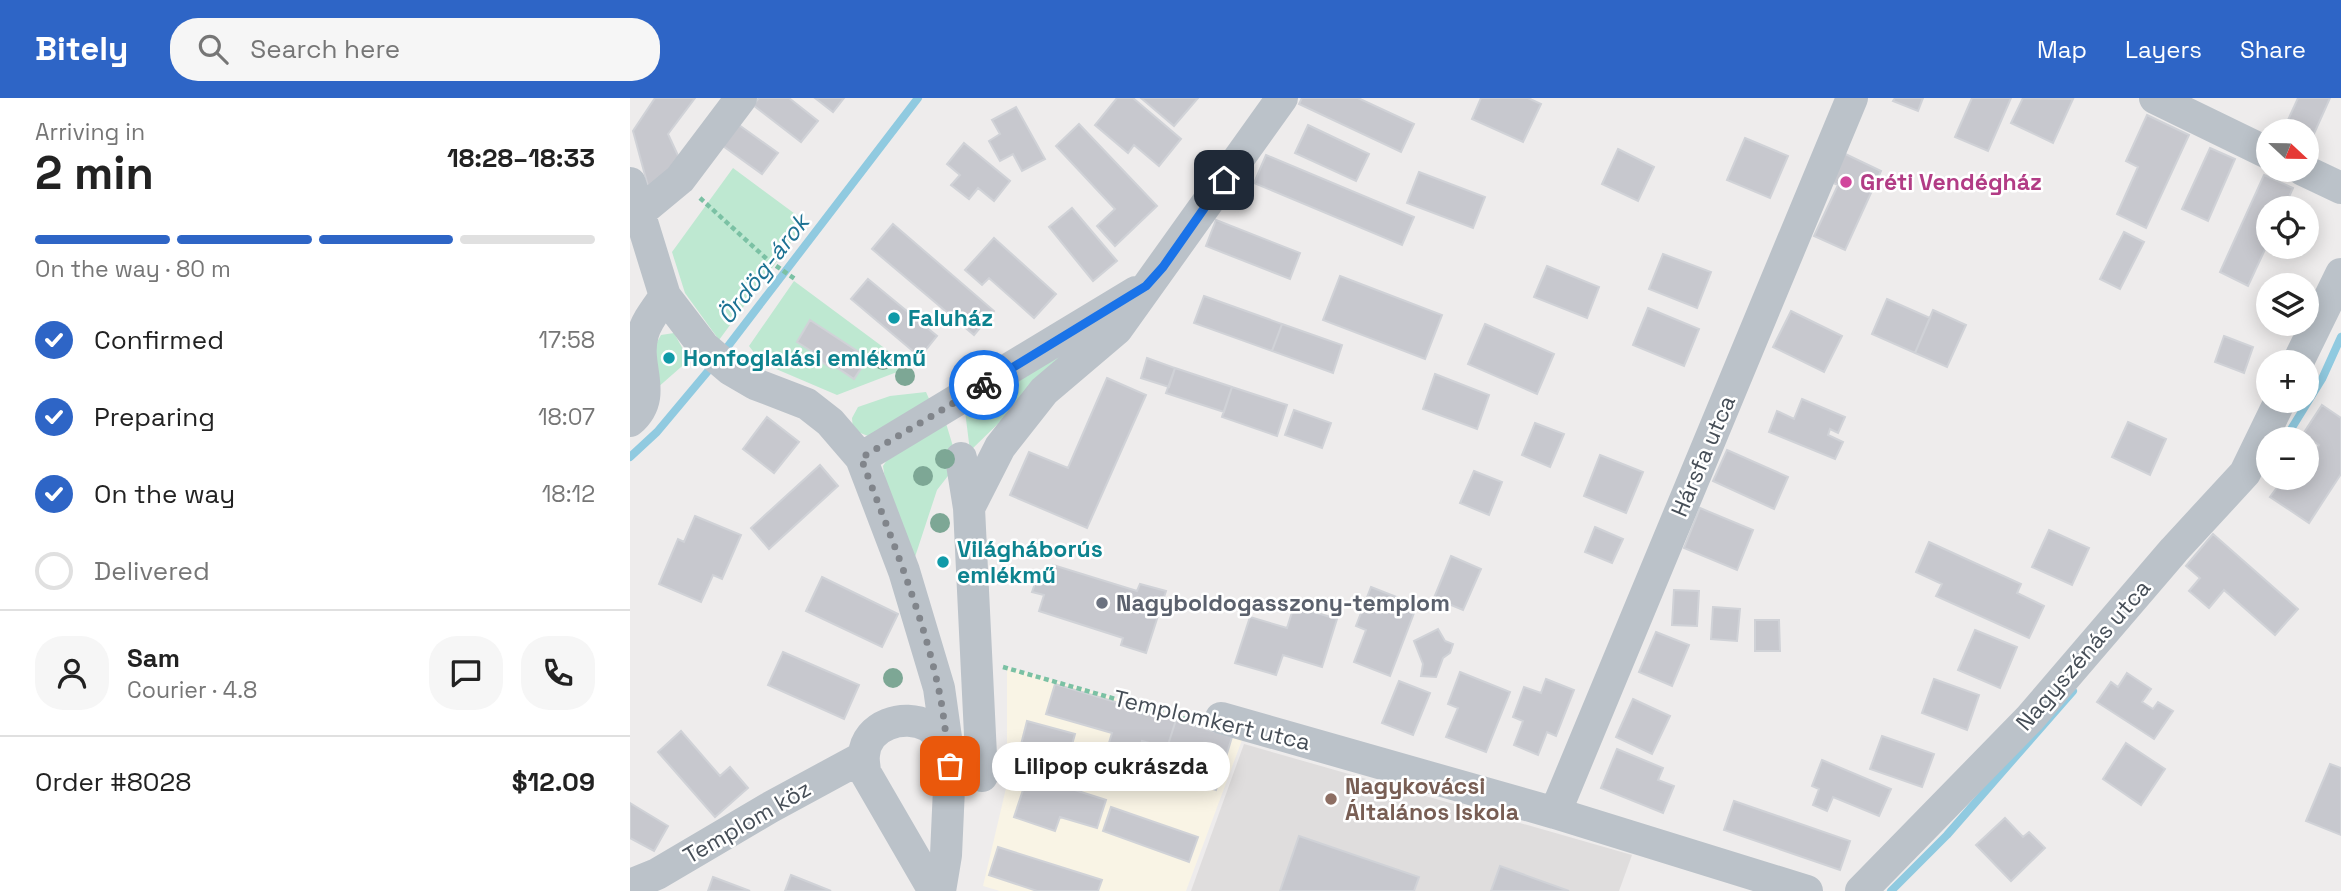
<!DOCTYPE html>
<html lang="en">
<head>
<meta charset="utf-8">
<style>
	:root { --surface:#fff; --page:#f6f6f6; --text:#222; --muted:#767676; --line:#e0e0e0; --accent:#2e65c6 }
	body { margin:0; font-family:"Space Grotesk",sans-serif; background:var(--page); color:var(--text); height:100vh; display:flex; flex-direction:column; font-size:26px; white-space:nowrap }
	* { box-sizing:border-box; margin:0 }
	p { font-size:23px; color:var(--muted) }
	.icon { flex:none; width:38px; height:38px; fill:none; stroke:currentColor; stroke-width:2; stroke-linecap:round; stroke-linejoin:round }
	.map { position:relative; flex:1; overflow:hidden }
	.panel { display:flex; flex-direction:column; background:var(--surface); width:630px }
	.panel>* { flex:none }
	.needle { width:46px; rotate:112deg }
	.fabs { position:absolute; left:1626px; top:21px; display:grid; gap:14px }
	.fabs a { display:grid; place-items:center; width:63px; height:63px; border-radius:50%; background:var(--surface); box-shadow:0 4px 18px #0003; font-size:35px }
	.pin { position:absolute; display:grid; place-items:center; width:60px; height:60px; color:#fff; margin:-30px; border-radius:14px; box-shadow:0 4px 10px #0006 }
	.courier { position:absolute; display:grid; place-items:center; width:70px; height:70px; margin:-35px; border:5px solid #1a73e8; border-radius:50%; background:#fff; color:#222; box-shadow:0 2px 9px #0007 }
	.bubble { position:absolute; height:49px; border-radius:24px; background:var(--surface); box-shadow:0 4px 18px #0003; font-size:23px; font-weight:700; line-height:49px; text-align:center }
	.summary em { font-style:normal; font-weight:700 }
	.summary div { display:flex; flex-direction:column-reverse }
	.summary { display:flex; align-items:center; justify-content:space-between; height:119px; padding:0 35px }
	h1 { font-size:46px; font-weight:700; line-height:52px }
	.bar { display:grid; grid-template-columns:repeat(4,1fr); gap:10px 7px; align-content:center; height:84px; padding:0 35px }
	.bar i { height:9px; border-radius:5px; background:var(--line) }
	.bar .active { background:var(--accent) }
	.bar p { grid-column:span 4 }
	.line { display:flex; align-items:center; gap:18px; padding:0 35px; border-top:2px solid var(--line) }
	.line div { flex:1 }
	.round { display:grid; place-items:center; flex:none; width:74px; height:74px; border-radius:28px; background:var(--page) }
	ol { padding:0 35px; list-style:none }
	li { display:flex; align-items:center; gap:21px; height:77px }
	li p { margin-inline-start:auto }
	li .icon { padding:7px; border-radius:50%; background:var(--accent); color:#fff; stroke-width:4 }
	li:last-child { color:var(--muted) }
	li i { width:38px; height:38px; border:4px solid var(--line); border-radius:50% }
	header { display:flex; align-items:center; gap:42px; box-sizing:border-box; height:98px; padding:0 35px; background:var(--accent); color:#fff }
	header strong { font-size:33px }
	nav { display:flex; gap:38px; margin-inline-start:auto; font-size:24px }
	.search { width:490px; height:63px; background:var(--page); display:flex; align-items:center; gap:18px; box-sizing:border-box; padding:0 24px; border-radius:28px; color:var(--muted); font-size:26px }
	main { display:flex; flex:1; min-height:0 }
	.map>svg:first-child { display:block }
</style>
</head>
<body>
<header>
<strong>Bitely</strong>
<div class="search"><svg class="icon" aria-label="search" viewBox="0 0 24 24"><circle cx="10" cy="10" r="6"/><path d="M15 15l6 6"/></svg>Search here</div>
<nav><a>Map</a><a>Layers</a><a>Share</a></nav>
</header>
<main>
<section class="panel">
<div class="summary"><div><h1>2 min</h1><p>Arriving in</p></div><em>18:28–18:33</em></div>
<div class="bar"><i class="active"></i><i class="active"></i><i class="active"></i><i></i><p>On the way · 80 m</p></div>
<ol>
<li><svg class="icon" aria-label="check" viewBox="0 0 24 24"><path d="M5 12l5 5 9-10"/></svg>Confirmed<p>17:58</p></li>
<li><svg class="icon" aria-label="check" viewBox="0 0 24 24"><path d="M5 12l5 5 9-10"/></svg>Preparing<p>18:07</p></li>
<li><svg class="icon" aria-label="check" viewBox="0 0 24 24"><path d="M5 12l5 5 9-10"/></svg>On the way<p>18:12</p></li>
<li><i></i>Delivered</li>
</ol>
<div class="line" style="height:126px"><a class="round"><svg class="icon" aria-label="person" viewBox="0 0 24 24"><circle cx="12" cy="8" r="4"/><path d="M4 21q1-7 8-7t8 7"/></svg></a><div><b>Sam</b><p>Courier · 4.8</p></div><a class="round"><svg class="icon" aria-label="chat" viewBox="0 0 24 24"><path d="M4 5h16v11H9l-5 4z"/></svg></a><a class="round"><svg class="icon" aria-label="phone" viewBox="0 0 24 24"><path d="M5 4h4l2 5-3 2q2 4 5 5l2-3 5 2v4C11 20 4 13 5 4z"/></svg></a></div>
<div class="line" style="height:91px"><div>Order #8028</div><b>$12.09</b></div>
</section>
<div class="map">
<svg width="1711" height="793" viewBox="0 0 1711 793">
	<rect width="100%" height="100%" fill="#eeecec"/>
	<!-- commercial -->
	<path fill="#f9f4e5" d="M377,569L569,624L612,642L556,793H370L353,788L377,686Z"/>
	<!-- education -->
	<path fill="#dfdddd" d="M614,646L1002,757L989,793H561Z"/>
	<!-- green -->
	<path fill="#bee8d1" d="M103,70L176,124L89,242L55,195L42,154Z
		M164,183L280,269L207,297L132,265L119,248Z
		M44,235L59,262L26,291L22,253L31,237Z
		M449,247L340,353L335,313Z
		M296,294L300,303L238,338L223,332L222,320L228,309L260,298Z
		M315,322L328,365L307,392L284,462L256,388L253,368L261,356Z"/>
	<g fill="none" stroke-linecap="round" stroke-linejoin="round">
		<!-- stream -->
		<path stroke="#90cae0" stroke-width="8" d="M92,256L288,0
			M1655,341L1692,281L1711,239
			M0,359L27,334L84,266
			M1261,793L1317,737L1443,593"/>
	</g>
	<!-- building -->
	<path fill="#c7c8ce" stroke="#d0d2d7" stroke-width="2" d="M25,0H65L38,36L51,64L19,92L3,33Z
		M129,0H159L188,23L171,44L123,7Z
		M185,0H214L203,14Z
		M487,0H503L551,41L529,68L504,47L498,55L465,27Z
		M511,0H568L544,28Z
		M672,0H728L784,26L771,54L669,6Z
		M851,0H898L911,6L893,44L842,21Z
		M1265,0H1293L1288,13L1263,3Z
		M1342,0H1381L1358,53L1325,39Z
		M1393,0L1443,1L1423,45L1381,25Z
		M1668,0H1700L1678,49L1676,33H1653Z
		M386,9L415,61L392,73L383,56L370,63L359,43L370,36L362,22Z
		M1517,17L1559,37L1516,130L1487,116L1508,69L1496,63Z
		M449,26L527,108L485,148L467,128L485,111L426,48Z
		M109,27L148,55L132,76L93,48Z
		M678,27L739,56L726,83L665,55Z
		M1115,40L1158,58L1140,100L1097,82Z
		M334,45L380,83L364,103L348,90L339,101L321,87L330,77L317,66Z
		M1580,50L1605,61L1578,123L1552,111Z
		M988,51L1024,69L1008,103L972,86Z
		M1207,52L1251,73L1215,152L1184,138L1208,87L1194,81Z
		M636,57L784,119L772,147L624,85Z
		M789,74L855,99L843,130L777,105Z
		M1634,77L1663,90L1654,110H1638V145L1618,188L1590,174Z
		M442,110L487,163L463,183L419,129Z
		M586,122L670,155L660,181L576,148Z
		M263,126L364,213L344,237L242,151Z
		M1494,134L1514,144L1490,191L1470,181Z
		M364,140L426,196L404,220L359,180L352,187L335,172Z
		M1033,156L1081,174L1067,210L1019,191Z
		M917,168L969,189L957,220L904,199Z
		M710,178L812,217L795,261L693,222Z
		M238,181L307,238L290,259L221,201Z
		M574,198L652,226L642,253L564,225Z
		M1257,201L1300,220L1285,255L1242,236Z
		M1018,210L1069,231L1054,268L1003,247Z
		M1303,212L1336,227L1317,269L1285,255Z
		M1161,213L1212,238L1194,274L1143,249Z
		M180,222L238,260L224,281L203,267L201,270L187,261L189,258L167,244Z
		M652,226L712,247L703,275L642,253Z
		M855,226L924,256L907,296L838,266Z
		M1594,238L1623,249L1614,275L1585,264Z
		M517,260L545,270L539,289L511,280Z
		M545,270L602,289L594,314L536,295Z
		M805,276L859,297L847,331L793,311Z
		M477,280L516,297L457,430L380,397L399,354L438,370Z
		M602,289L657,307L647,338L592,319Z
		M1172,301L1215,319L1208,335L1200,331L1198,337L1213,344L1205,361L1139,334L1147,313L1164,321Z
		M1692,307L1711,320V376L1679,425L1640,399L1654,380H1660L1665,383L1667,380H1676V366L1689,347L1673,336Z
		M664,312L701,325L692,350L655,337Z
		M137,319L169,344L144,375L113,351Z
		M1498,324L1536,341L1520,377L1482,359Z
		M905,325L934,336L920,369L892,357Z
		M1097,352L1158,379L1144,411L1083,383Z
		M970,357L1013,374L996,415L954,398Z
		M190,367L208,388L139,451L121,430Z
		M844,373L872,384L859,417L830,405Z
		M1070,410L1123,432L1107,472L1054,450Z
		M65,418L111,437L92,481L83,477L71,504L29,486L48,441L54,444Z
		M965,429L993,441L982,465L955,454Z
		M1419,432L1459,450L1442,487L1402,469Z
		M1583,436L1668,511L1645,537L1594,492L1579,510L1559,493L1570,480L1556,468Z
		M1299,444L1391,486L1387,495L1414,508L1399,540L1306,498L1312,486L1286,474Z
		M821,458L851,471L833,512L804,500Z
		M423,467L507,493L510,486L536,493L516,555L491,547L493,540L409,513L414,497L402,494L407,480L418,483Z
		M192,479L268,516L252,549L176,513Z
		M741,489L787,507L760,578L724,564L736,532L726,528Z
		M1044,492L1069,493L1067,528L1042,527Z
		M664,508L707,521L692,569L653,557L646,577L605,565L620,519L657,530Z
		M1083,509L1110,511L1107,543L1081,541Z
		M1125,522H1149L1150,553H1125Z
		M808,531L815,543L823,546L820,555L813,560L806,579L791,578L793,566L784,543Z
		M1345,532L1387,549L1370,590L1328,572Z
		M1026,534L1059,547L1042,588L1009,574Z
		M153,554L229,587L214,621L138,587Z
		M830,574L880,594L856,654L816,639L828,610L818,606Z
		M1497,575L1521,591L1512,604L1523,611L1528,604L1543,613L1524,641L1467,604L1481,584L1488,589Z
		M916,581L944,592L926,638L917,634L908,657L884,647L893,623L883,619L894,589L911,595Z
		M1304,581L1349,597L1337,632L1292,615Z
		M769,583L800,595L783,637L752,625Z
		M425,586L546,622L537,650L512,643L505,667L475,658L482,635L416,616Z
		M1003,601L1040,618L1022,656L986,639Z
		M546,622L602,639L586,692L553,682L561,657L537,650Z
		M397,623L445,636L432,683L385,670Z
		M51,633L90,678L100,669L118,690L85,719L28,654Z
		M1252,638L1304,656L1292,689L1240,671Z
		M1496,645L1535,671L1511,707L1473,681Z
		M987,651L1033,670L1028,682L1044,688L1033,715L971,690Z
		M1192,662L1261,691L1249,718L1203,699L1197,713L1183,707L1189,691L1182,688Z
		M1700,666L1711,670V737L1676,723Z
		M398,677L476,702L467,730L430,719L425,733L384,719Z
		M1104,703L1220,743L1210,772L1094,732Z
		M0,705L38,728L24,753L0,740Z
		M481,709L568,739L559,764L473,733Z
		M1375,720L1393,739L1399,734L1415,750L1381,783L1346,747Z
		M669,738L789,779L784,793H650Z
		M368,749L472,782L468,793H407L359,777Z
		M870,768L939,793H861Z
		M161,777L201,793H155Z
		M83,779L120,793H78Z"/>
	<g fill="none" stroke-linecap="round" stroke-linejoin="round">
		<!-- path -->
		<path stroke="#7bc1a4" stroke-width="4.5" stroke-dasharray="5 3.5" stroke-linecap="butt" d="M70,100L139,163L165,181
			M373,569L563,623"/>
		<!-- minor -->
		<path stroke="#bbc2c9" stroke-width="32" d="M1525,0L1638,55
			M1673,72L1711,90
			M0,85L35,198L74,249L101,272L125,286L177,306L200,324L231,360L274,473L309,590L320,668L316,757L310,793
			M9,115L50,81L111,0
			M1668,264L1711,176
			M0,323C30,297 3,268 13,236C16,223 27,210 35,198
			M231,360L506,194
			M331,360L339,410
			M591,620L925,715L1177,793
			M352,678L339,410L370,349L414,293L487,231L652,0
			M925,715L1222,0
			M0,787L27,776L139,710L233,659
			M304,793L235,674C235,669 233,663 234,657C236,627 274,615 298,628C305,632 311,642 317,649
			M1231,793L1400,620L1544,452L1615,375L1650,303"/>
	</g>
	<!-- trees -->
	<g fill="#7da795">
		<circle cx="253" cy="262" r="10"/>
		<circle cx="275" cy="278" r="10"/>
		<circle cx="315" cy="361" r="10"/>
		<circle cx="293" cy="378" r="10"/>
		<circle cx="310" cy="425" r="10"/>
		<circle cx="263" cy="580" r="10"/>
	</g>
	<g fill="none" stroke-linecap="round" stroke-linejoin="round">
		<!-- done -->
		<path stroke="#81858b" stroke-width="7" stroke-dasharray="0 12.6" d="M320,668C316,642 314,614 308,588C291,510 259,435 231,360L354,287"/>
		<!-- route -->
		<path stroke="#1a73e8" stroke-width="9" d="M354,287L516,188L533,169L594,82"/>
	</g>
	<!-- markers -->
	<circle fill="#d1479c" stroke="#fff" stroke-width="2.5" cx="1216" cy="84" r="7"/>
	<g fill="#0f9aa8" stroke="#fff" stroke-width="2.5">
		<circle cx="264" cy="220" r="7"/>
		<circle cx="39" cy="260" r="7"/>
		<circle cx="313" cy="464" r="7"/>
	</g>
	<circle fill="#6b7280" stroke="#fff" stroke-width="2.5" cx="472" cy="505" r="7"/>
	<circle fill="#8d6e63" stroke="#fff" stroke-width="2.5" cx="701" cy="701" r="7"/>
	<g text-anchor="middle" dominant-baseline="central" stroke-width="5" stroke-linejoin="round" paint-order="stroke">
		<!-- hotel labels -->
		<g font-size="23" font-weight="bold" fill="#b23c85" stroke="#fff" text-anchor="start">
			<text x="1230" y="84">Gréti Vendégház</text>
		</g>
		<!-- culture labels -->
		<g font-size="23" font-weight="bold" fill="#0d838f" stroke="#fff" text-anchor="start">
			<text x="278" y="220">Faluház</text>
			<text x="53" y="260">Honfoglalási emlékmű</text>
			<text x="327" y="451">Világháborús<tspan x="327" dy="26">emlékmű</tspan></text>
		</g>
		<!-- street labels -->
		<g font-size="23" fill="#464e57" stroke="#fff">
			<text transform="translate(1073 358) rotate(-67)">Hársfa utca</text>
			<text transform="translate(1453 557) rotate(-49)">Nagyszénás utca</text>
			<text transform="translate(582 622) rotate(13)">Templomkert utca</text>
			<text transform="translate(117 724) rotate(-30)">Templom köz</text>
		</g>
		<!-- worship labels -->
		<g font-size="23" font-weight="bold" fill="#5b616d" stroke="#fff" text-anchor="start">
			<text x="486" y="505">Nagyboldogasszony-templom</text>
		</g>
		<!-- education labels -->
		<g font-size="23" font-weight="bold" fill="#785e54" stroke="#fff" text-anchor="start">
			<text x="715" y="688">Nagykovácsi<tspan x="715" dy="26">Általános Iskola</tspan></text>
		</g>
		<!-- water labels -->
		<g font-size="24" font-style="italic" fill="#1c7293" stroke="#fff">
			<text transform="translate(133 171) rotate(-52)">Ördög-árok</text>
		</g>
	</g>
</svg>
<div class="fabs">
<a><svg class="needle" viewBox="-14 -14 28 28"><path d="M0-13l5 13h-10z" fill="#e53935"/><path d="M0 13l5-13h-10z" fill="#767676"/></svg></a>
<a><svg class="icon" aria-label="locate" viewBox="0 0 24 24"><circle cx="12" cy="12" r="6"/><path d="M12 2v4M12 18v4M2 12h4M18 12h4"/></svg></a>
<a><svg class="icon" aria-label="layers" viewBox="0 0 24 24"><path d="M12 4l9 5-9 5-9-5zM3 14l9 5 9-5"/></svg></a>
<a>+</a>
<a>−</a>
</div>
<div class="pin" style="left:320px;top:668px;background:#ea580c"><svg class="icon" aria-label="bag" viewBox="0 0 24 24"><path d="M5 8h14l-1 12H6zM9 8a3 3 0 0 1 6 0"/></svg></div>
<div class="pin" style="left:594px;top:82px;background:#1f2937"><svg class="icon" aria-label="home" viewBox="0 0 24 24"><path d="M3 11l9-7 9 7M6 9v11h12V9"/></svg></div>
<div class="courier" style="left:354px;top:287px"><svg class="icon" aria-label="bike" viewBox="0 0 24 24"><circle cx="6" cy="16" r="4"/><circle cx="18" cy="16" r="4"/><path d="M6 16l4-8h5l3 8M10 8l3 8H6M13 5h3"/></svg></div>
<div class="bubble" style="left:362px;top:644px;width:238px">Lilipop cukrászda</div>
</div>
</main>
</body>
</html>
